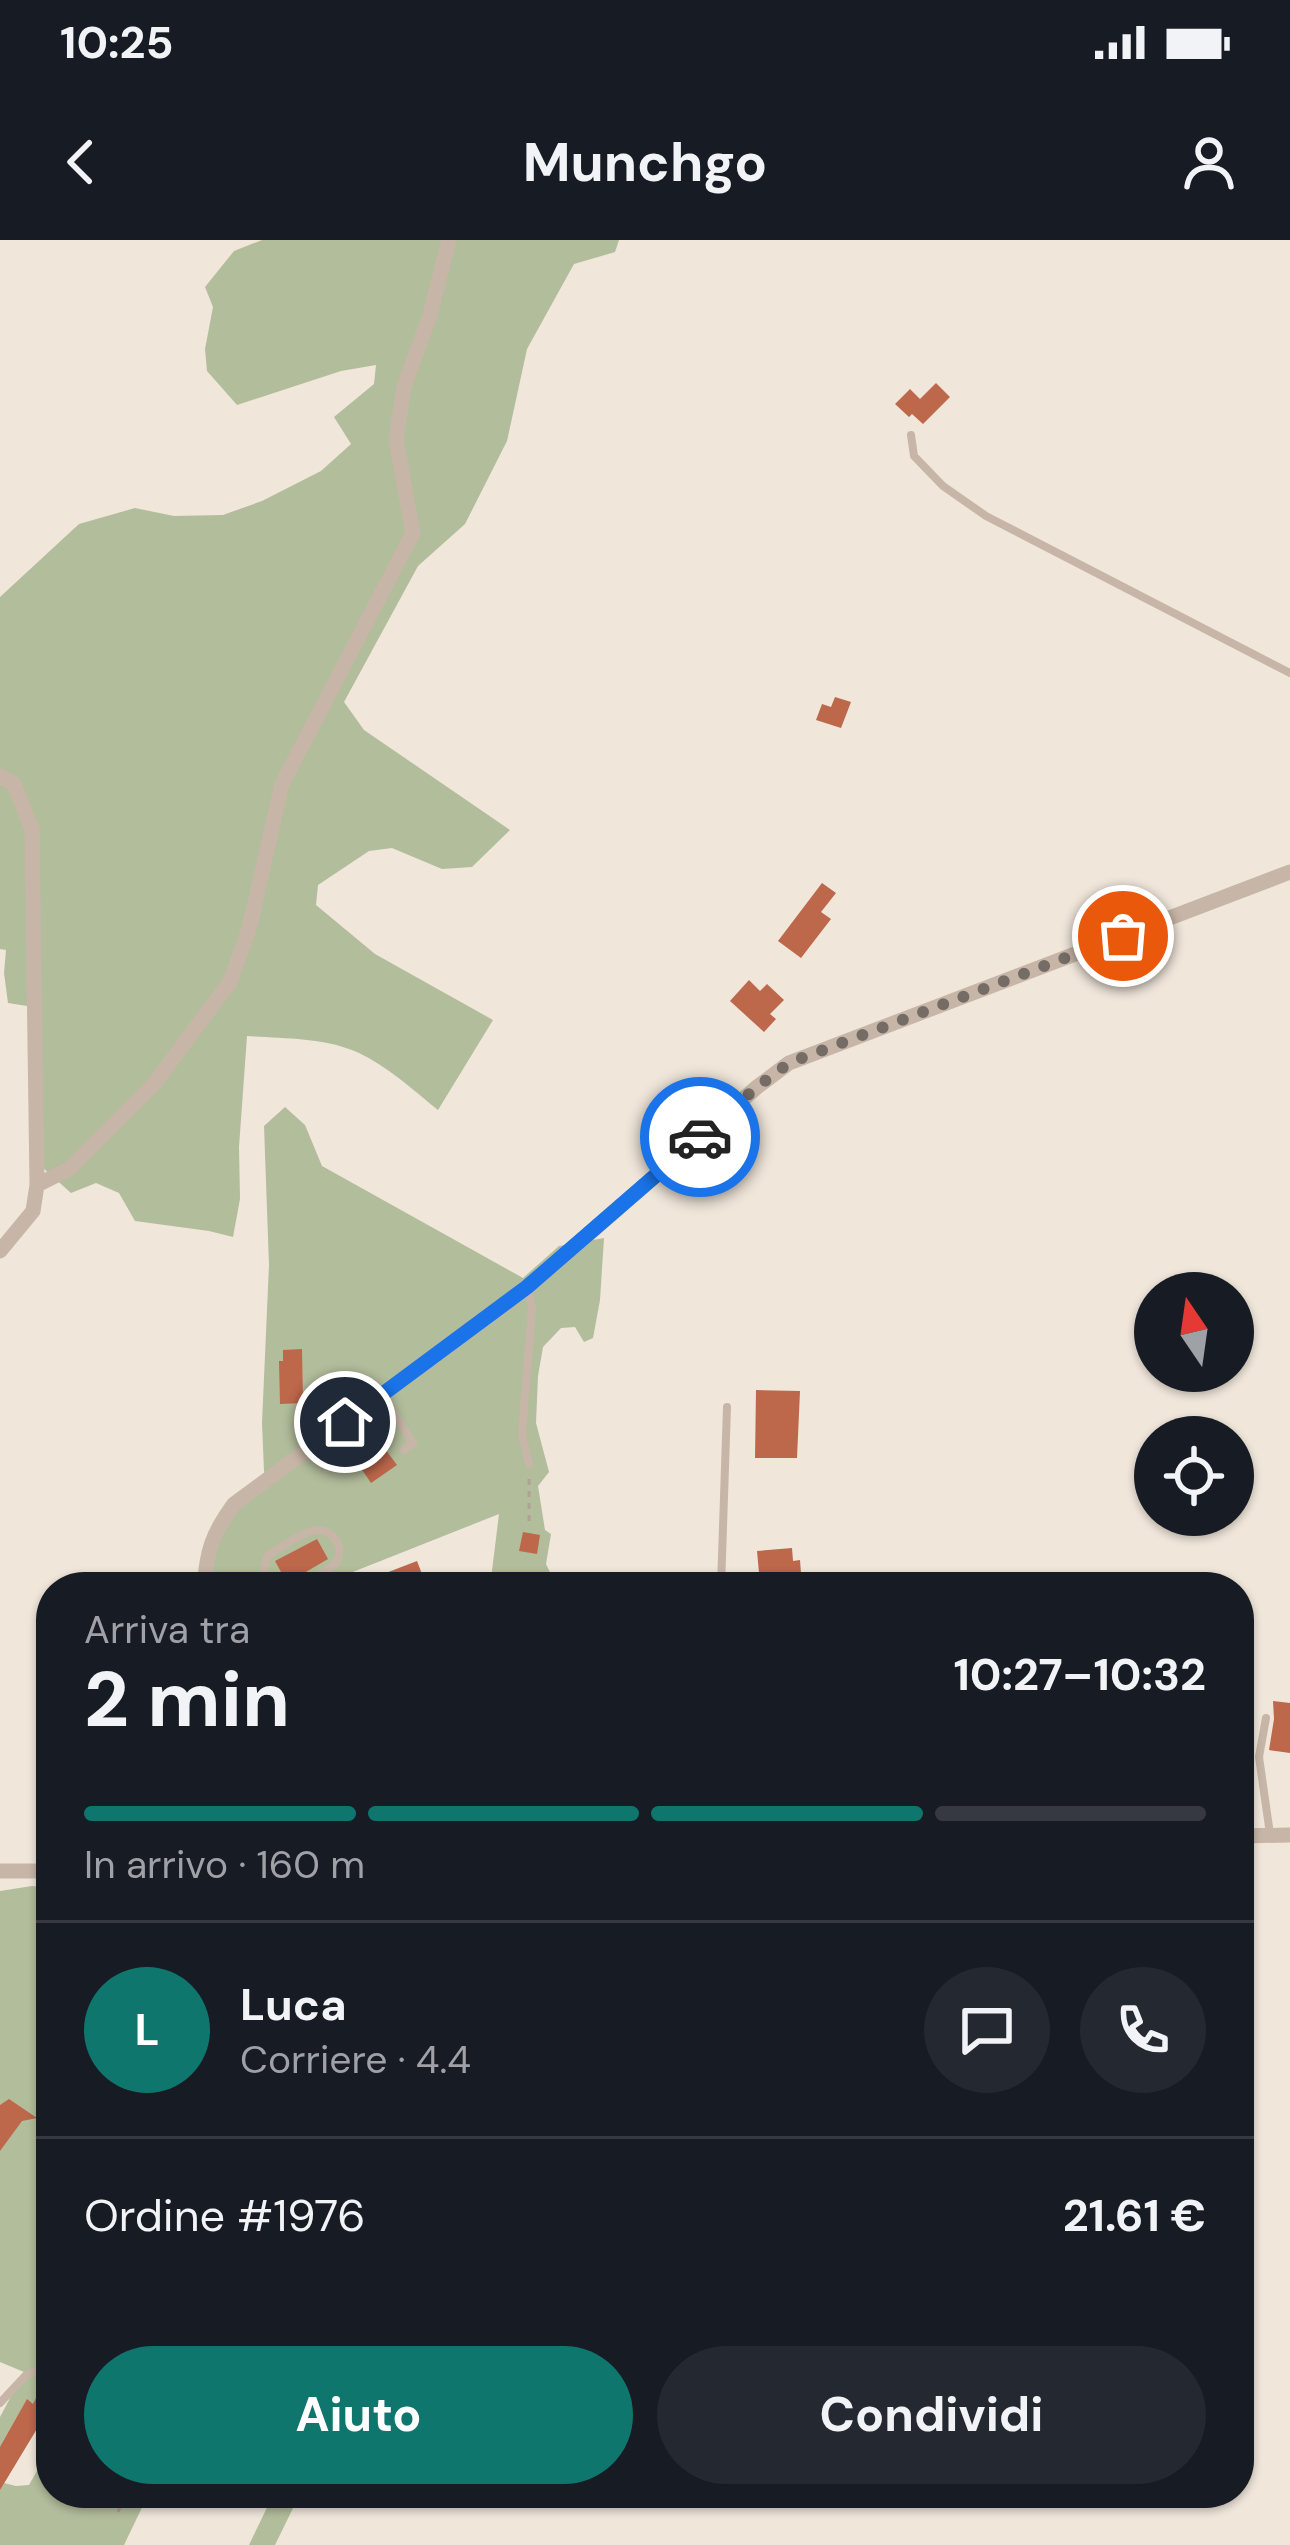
<!DOCTYPE html>
<html lang="it">
<head>
<meta charset="utf-8">
<style>
	:root { --surface:#171b24; --page:#242831; --text:#f1f3f6; --muted:#9ea1a6; --line:#363941; --accent:#0f766e }
	body { margin:0; font-family:"DM Sans",sans-serif; background:var(--page); color:var(--text); height:100vh; display:flex; flex-direction:column; font-size:45px; white-space:nowrap }
	* { box-sizing:border-box; margin:0 }
	p { font-size:39px; color:var(--muted) }
	.icon { flex:none; width:66px; height:66px; fill:none; stroke:currentColor; stroke-width:2; stroke-linecap:round; stroke-linejoin:round }
	.map { position:relative; flex:1; overflow:hidden }
	.drawer { position:absolute; left:36px; top:1332px; width:1218px; height:936px; display:flex; flex-direction:column; background:var(--surface); border-radius:48px; box-shadow:0 3px 9px #0004 }
	.drawer>* { flex:none }
	.needle { width:78px; rotate:347deg }
	.fabs { position:absolute; left:1134px; top:1032px; display:grid; gap:24px }
	.fabs a { display:grid; place-items:center; width:120px; height:120px; border-radius:50%; background:var(--surface); box-shadow:0 3px 9px #0004; font-size:60px }
	.pin { position:absolute; display:grid; place-items:center; width:102px; height:102px; color:#fff; margin:-51px; border:6px solid #fff; border-radius:50%; box-shadow:0 3px 12px #0007 }
	.courier { position:absolute; display:grid; place-items:center; width:120px; height:120px; margin:-60px; border:9px solid #1a73e8; border-radius:50%; background:#fff; color:#222; box-shadow:0 3px 15px #0007 }
	.overview em { font-style:normal; font-weight:700 }
	.overview div { display:flex; flex-direction:column-reverse }
	.overview { display:flex; align-items:center; justify-content:space-between; height:204px; padding:0 48px }
	h1 { font-size:78px; font-weight:700; line-height:90px }
	.bar { display:grid; grid-template-columns:repeat(4,1fr); gap:18px 12px; align-content:center; height:144px; padding:0 48px }
	.bar i { height:15px; border-radius:9px; background:var(--line) }
	.bar .on { background:var(--accent) }
	.bar p { grid-column:span 4 }
	.line { display:flex; align-items:center; gap:30px; padding:0 48px; border-top:3px solid var(--line) }
	.line div { flex:1 }
	.round { display:grid; place-items:center; flex:none; width:126px; height:126px; border-radius:63px; background:var(--page) }
	.cta { display:flex; gap:24px; margin-top:auto; padding:24px 48px }
	.cta a { flex:1; height:138px; border-radius:72px; background:var(--accent); color:#fff; font-size:48px; font-weight:700; line-height:138px; text-align:center }
	.cta a+a { background:var(--page); color:var(--text) }
	.status { display:flex; justify-content:space-between; align-items:center; height:84px; padding:0 60px; background:var(--surface); direction:ltr }
	.status svg { height:33px; fill:currentColor }
	header { display:flex; justify-content:space-between; align-items:center; height:156px; padding:0 48px; background:var(--surface); font-size:54px; font-weight:700 }
	.map>svg:first-child { display:block }
</style>
</head>
<body>
<div class="status"><b>10:25</b><svg viewBox="0 0 49 12"><path d="M0 12V9h3v3zM5 12V6h3v6zM10 12V3h3v9zM15 12V0h3v12zM26 1h20v11H26zM47 4h2v5h-2z"/></svg></div>
<header><svg class="icon" aria-label="back" viewBox="0 0 24 24"><path d="M15 5l-7 7 7 7"/></svg>Munchgo<svg class="icon" aria-label="person" viewBox="0 0 24 24"><circle cx="12" cy="8" r="4"/><path d="M4 21q1-7 8-7t8 7"/></svg></header>
<div class="map">
<svg width="1290" height="2305" viewBox="0 0 1290 2305">
	<rect width="100%" height="100%" fill="#f0e6da"/>
	<!-- green -->
	<path fill="#b2bd9c" d="M262,0H619L615,12L574,24L527,109L507,201L465,284L418,326L344,462L364,490L510,590L472,627L442,629L392,608L369,611L318,645L316,665L375,714L493,780L438,870C412,849 384,823 352,810C323,798 279,798 247,796L239,907L240,959L233,997L209,991L135,981L119,953L96,943L71,953L43,928L40,768L8,763L4,733L6,710L0,709V357L79,284L135,268L174,276L223,275L262,261L321,231L351,204L334,177L374,144L376,125L341,131L237,165L207,131L205,109L213,67L205,47L234,11Z
		M285,867L305,885L322,926L523,1038L559,1006L604,998L600,1060L593,1098L584,1102L575,1087L561,1088L543,1107L538,1136L536,1183L549,1232L538,1246L545,1290L551,1294L546,1324L557,1347H490L499,1274L315,1347H207L209,1322L236,1267L268,1244L264,1231L262,1183L269,1025L264,886Z
		M32,1646L51,1648V2180L45,2190L38,2187L4,2243L16,2246L29,2245L38,2229L51,2238V2253H149L124,2305H0V2177L24,2132L0,2122V1651Z
		M274,2253H330L327,2257L296,2262L275,2305H249Z"/>
	<!-- building -->
	<path fill="#bd674b" d="M936,143L950,157L923,184L912,174L909,177L895,164L910,149L920,159Z
		M835,457L851,462L841,488L816,480L822,464L831,467Z
		M822,643L836,653L821,672L831,679L801,718L778,701Z
		M749,740L760,751L767,744L784,760L770,774L776,779L764,792L730,761Z
		M302,1109L303,1163L280,1164L279,1121H283V1110Z
		M756,1150L800,1151L797,1218H755Z
		M379,1201L397,1225L371,1243L354,1218Z
		M523,1292L540,1295L537,1314L519,1311Z
		M317,1299L328,1319L287,1343L275,1321Z
		M792,1308L793,1321L800,1320L802,1347H774L773,1342L760,1344L757,1311Z
		M417,1321L427,1347H353L352,1346Z
		M1273,1461L1290,1463V1513L1269,1510L1274,1479Z
		M9,1859L37,1878L22,1881L0,1911V1865Z
		M39,2152L51,2158V2180L45,2190L38,2187L0,2250V2207L27,2159L33,2164Z"/>
	<g fill="none" stroke-linecap="round" stroke-linejoin="round">
		<!-- path -->
		<path stroke="#b2a092" stroke-width="3" stroke-dasharray="6 6" stroke-linecap="butt" d="M529,1281V1238
			M118,2272L126,2253"/>
		<!-- lane -->
		<path stroke="#c7b6a7" stroke-width="8" d="M911,195L914,216L943,246L986,276L1290,433
			M528,1049L532,1069L522,1194L529,1224
			M383,1156L413,1203L404,1210
			M273,1347C262,1338 263,1328 268,1315C281,1308 297,1295 312,1291C329,1286 346,1304 337,1321C330,1332 307,1340 295,1347
			M721,1347L727,1167
			M1266,1478L1259,1517L1270,1594
			M0,2163L26,2135L51,2125"/>
		<!-- street -->
		<path stroke="#c7b6a7" stroke-width="15" d="M0,536L14,544L32,589L37,945L33,971L0,1011
			M37,945L69,929L154,844L230,742L249,689L282,544L413,293L396,200L404,147L430,75L449,0
			M204,1347C207,1310 212,1294 234,1264L528,1047L757,847L789,823L1290,632
			M1239,1596L1290,1595
			M0,1631H51"/>
	</g>
	<g fill="none" stroke-linecap="round" stroke-linejoin="round">
		<!-- done -->
		<path stroke="#766c66" stroke-width="12" stroke-dasharray="0 21.6" d="M700,897L757,847L789,823L1123,696"/>
		<!-- route -->
		<path stroke="#1a73e8" stroke-width="15" d="M345,1182L527,1047L700,897"/>
	</g>
</svg>
<div class="fabs">
<a><svg class="needle" viewBox="-14 -14 28 28"><path d="M0-13l5 13h-10z" fill="#e53935"/><path d="M0 13l5-13h-10z" fill="#9ea1a6"/></svg></a>
<a><svg class="icon" aria-label="locate" viewBox="0 0 24 24"><circle cx="12" cy="12" r="6"/><path d="M12 2v4M12 18v4M2 12h4M18 12h4"/></svg></a>
</div>
<div class="pin" style="left:1123px;top:696px;background:#ea580c"><svg class="icon" aria-label="bag" viewBox="0 0 24 24"><path d="M5 8h14l-1 12H6zM9 8a3 3 0 0 1 6 0"/></svg></div>
<div class="pin" style="left:345px;top:1182px;background:#1f2937"><svg class="icon" aria-label="home" viewBox="0 0 24 24"><path d="M3 11l9-7 9 7M6 9v11h12V9"/></svg></div>
<div class="courier" style="left:700px;top:897px"><svg class="icon" aria-label="car" viewBox="0 0 24 24"><path d="M5 17H2v-5l4-1 3-4h7l3 4 3 1v5h-3M9 17h6M6 11h13"/><circle cx="7" cy="17" r="2"/><circle cx="17" cy="17" r="2"/></svg></div>
<section class="drawer">
<div class="overview"><div><h1>2 min</h1><p>Arriva tra</p></div><em>10:27–10:32</em></div>
<div class="bar"><i class="on"></i><i class="on"></i><i class="on"></i><i></i><p>In arrivo · 160 m</p></div>
<div class="line" style="height:216px"><b class="round" style="background:var(--accent);color:#fff">L</b><div><b>Luca</b><p>Corriere · 4.4</p></div><a class="round"><svg class="icon" aria-label="chat" viewBox="0 0 24 24"><path d="M4 5h16v11H9l-5 4z"/></svg></a><a class="round"><svg class="icon" aria-label="phone" viewBox="0 0 24 24"><path d="M5 4h4l2 5-3 2q2 4 5 5l2-3 5 2v4C11 20 4 13 5 4z"/></svg></a></div>
<div class="line" style="height:156px"><div>Ordine #1976</div><b>21.61 €</b></div>
<div class="cta"><a>Aiuto</a><a>Condividi</a></div>
</section>
</div>
</body>
</html>
